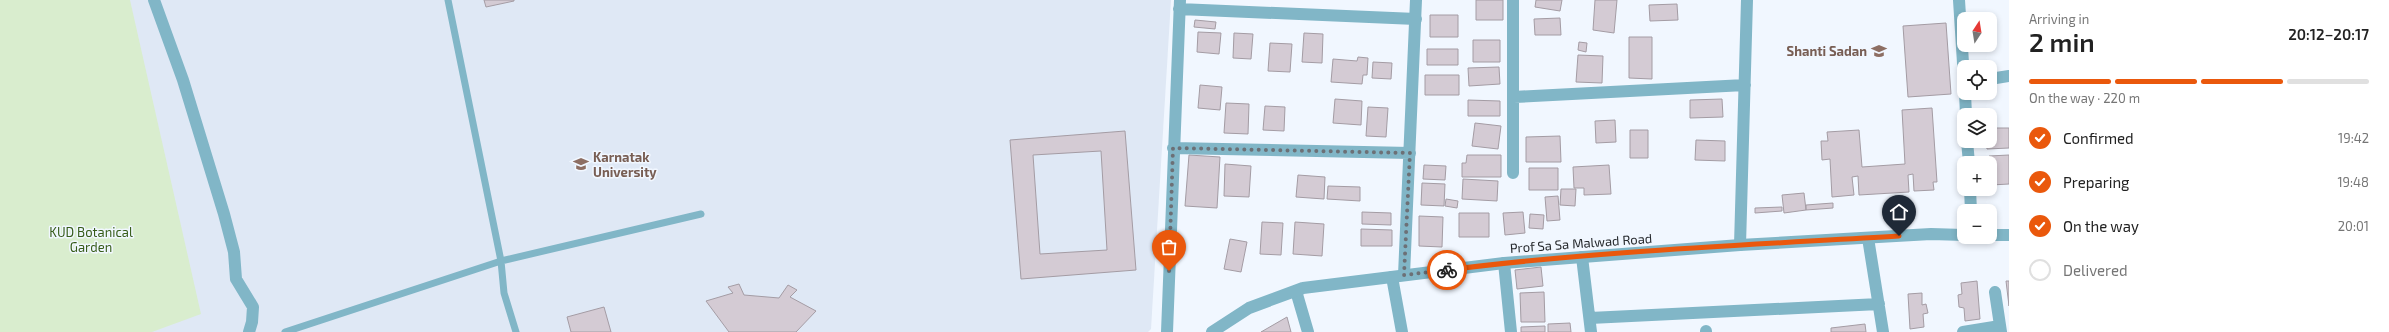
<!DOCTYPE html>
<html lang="en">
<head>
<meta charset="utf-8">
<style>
	:root { --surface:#fff; --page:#f6f6f6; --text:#222; --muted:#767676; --line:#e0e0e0; --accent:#ea580c }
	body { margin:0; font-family:"Exo 2",sans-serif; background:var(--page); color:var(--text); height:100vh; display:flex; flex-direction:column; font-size:15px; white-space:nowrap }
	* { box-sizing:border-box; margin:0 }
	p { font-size:13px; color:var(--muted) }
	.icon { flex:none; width:22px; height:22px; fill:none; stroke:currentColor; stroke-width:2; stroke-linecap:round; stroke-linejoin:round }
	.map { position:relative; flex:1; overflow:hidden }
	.drawer { display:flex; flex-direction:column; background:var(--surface); width:380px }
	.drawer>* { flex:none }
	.needle { width:26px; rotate:12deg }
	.tools { position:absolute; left:1957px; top:12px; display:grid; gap:8px }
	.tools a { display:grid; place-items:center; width:40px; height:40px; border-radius:8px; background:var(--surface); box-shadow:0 2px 6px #0003; font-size:20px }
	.pin { position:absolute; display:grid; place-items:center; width:34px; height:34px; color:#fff; margin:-41px -17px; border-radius:50% 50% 50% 0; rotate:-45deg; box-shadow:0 0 4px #0007 }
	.pin .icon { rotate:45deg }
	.courier { position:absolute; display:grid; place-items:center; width:40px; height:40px; margin:-20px; border:3px solid #ea580c; border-radius:50%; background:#fff; color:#222; box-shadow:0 1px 5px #0007 }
	.headline em { font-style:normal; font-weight:600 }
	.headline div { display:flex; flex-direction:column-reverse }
	.headline { display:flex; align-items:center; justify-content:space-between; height:68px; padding:0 20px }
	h1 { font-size:26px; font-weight:600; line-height:30px }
	.bar { display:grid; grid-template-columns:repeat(4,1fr); gap:6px 4px; align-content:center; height:48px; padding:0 20px }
	.bar i { height:5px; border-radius:3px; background:var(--line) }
	.bar .current { background:var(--accent) }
	.bar p { grid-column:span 4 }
	ol { padding:0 20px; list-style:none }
	li { display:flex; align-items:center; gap:12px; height:44px }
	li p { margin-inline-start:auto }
	li .icon { padding:4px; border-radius:50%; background:var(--accent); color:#fff; stroke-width:4 }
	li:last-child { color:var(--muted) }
	li i { width:22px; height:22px; border:2px solid var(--line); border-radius:50% }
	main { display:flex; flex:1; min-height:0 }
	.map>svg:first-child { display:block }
</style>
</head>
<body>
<main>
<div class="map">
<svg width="2009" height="332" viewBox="0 0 2009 332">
	<rect width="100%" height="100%" fill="#f1f7ff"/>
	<!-- built -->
	<path fill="#dfe8f5" d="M0,0H1171L1151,329L1148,332H0Z"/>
	<!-- green -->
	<path fill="#d9edce" d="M0,0H130L201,314L152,332H0Z"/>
	<!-- building -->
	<path fill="#d4cbd4" stroke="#a49ca4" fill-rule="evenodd" d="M484,0H514V1L486,7Z
		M1476,0H1503V20H1476Z
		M1536,0H1562L1560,11L1535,7Z
		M1595,0H1617L1614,33L1593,30Z
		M1677,4L1678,20L1650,21L1649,5Z
		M1430,15H1458V37H1430Z
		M1560,18L1561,35H1535L1534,19Z
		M1195,20L1216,22L1215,29L1194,27Z
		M1946,23L1951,94L1908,97L1903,26Z
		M1198,32L1221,33L1219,54L1197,52Z
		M1234,33L1253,34L1251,59L1233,58Z
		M1304,33L1323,34L1322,63L1302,62Z
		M1629,37H1652V79L1629,78Z
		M1473,40H1500V62H1473Z
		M1579,42L1587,43L1586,52L1578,50Z
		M1270,43L1292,44L1290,72L1268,71Z
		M1427,49H1458V65H1427Z
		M1578,55L1603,56L1602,83L1576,82Z
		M1358,57L1368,58L1367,75H1363L1362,84L1331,82L1333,59L1357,61Z
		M1373,62L1392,63L1391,79L1372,78Z
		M1499,67L1500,84L1469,86L1468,68Z
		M1425,75H1459V95H1425Z
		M1200,85L1222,87L1220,110L1198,108Z
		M1335,99L1362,101L1361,125L1333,123Z
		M1722,99L1723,117L1690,118V100Z
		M1468,100L1500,101V116H1468Z
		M1226,103L1249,104L1248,134L1224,133Z
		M1265,106L1285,107L1284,131L1263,130Z
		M1368,107L1388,108L1386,137L1366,136Z
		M1932,108L1937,182H1933L1934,190L1914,191L1913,174L1908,175L1909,192L1859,195L1858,176L1852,177L1854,195L1832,197L1830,159L1822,160L1821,141H1828L1827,132L1859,130L1862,167L1905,164L1902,110Z
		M1615,120L1616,142L1596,143L1595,121Z
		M1475,123L1501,126L1498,149L1472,146Z
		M1990,128H2009V148L1987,149L1986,141H1990Z
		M1630,130H1648V158H1630Z
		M1125,131L1136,270L1021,279L1010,140ZM1101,151L1107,250L1040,254L1033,155Z
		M1560,136L1561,162H1526V137Z
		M1696,140L1725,141V161L1695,160Z
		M1189,155L1220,157L1217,208L1185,206Z
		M1467,155H1501V177H1462V163H1466Z
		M2009,155V184L1991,185L1989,156Z
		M1225,164L1251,166L1249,197L1224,196Z
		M1424,165L1446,166L1445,180L1423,179Z
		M1609,165L1611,194L1584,195V188H1574L1573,167Z
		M1529,168H1558V190H1529Z
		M1298,175L1325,177L1324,199L1296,197Z
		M1463,179L1498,181L1497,201L1462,199Z
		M1422,183L1445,184L1444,206L1421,205Z
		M1328,186L1360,187V201L1327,199Z
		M1561,189H1576L1575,206L1560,205Z
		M1804,193L1806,210L1784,213L1782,195Z
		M1558,196L1560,220L1547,221L1545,197Z
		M1446,199L1458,201L1457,208L1445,206Z
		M1833,203V208L1806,210V205Z
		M1782,207V211L1755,213V208Z
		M1362,212L1391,213V225L1362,224Z
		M1523,212L1525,233L1505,235L1503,213Z
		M1459,213H1489V237H1459Z
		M1530,214L1544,215L1543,229L1529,228Z
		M1419,216L1443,217L1442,247L1419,246Z
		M1262,222L1283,223L1281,255L1260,254Z
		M1295,222L1324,224L1322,256L1293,254Z
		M1361,229L1392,230V246H1361Z
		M1230,239L1247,242L1241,272L1224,269Z
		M1541,267L1543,286L1517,289L1515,270Z
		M1977,281L1980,319L1965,321L1964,308L1959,307L1958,295L1962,294L1961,283Z
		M2006,281H2009V306Z
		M739,284L744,295L779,298L788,285L797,290L790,297L816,311L796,332H729L706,301L733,293L728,287Z
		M1544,292L1545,322H1521L1520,293Z
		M1922,293V305L1926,304L1928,313L1923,314L1924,327L1910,329L1908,294Z
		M604,307L611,332H571L567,317Z
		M1287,317L1291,332H1261Z
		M1570,323L1571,332H1548V324Z
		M1865,324L1866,332H1831V328Z
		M1545,326V332H1521V327Z"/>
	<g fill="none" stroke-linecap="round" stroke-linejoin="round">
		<!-- service -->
		<path stroke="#81b6c7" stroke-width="7" d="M448,0L501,261L504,293L516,332
			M285,332L501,261L701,214"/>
		<!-- minor -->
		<path stroke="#81b6c7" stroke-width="12" d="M154,0L183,80L224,214L234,252L236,279L253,307L252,322L249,332
			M1513,0V173
			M1959,0L1964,79
			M1179,9L1416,19
			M1990,79L2009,76
			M1965,93L1966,115
			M1514,97L1745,85
			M1967,141L1969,163
			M1173,148L1410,153
			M1970,189L1971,211
			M1868,238L1883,332
			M1740,245L1747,0
			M1582,257L1591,332
			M1504,263L1511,332
			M1404,275L1416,0
			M1392,277L1402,332
			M1296,291L1308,332
			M1995,292L2001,332
			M1590,318L1879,304
			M1706,331V332
			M1167,332L1180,0
			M1963,332L2000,326"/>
		<!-- tertiary -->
		<path stroke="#81b6c7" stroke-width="12" d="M1990,235H2009
			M1212,332L1249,308L1303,288L1504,263L1740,245L1931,234L1964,235"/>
	</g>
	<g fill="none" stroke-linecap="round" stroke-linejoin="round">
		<!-- done -->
		<path stroke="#6c7076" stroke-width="4" stroke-dasharray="0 7.2" d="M1169,271L1173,148L1410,153L1404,275L1447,270"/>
		<!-- route -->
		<path stroke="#ea580c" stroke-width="5" d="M1447,270C1597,251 1748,245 1899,236"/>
	</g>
	<!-- icons -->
	<defs>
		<g id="school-bare" transform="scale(1.2)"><path d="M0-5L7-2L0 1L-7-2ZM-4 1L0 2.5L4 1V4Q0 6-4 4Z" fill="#8d6e63" stroke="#f1f7ff" stroke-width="2.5" paint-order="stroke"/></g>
		<g id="university-bare" transform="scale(1.2)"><path d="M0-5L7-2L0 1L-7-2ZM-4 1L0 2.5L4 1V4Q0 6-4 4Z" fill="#8d6e63" stroke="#f1f7ff" stroke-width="2.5" paint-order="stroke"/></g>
	</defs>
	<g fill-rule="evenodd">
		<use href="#school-bare" x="1879" y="51"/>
		<use href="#university-bare" x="581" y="164"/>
	</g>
	<g text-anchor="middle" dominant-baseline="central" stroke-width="3" stroke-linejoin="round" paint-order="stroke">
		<!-- education labels -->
		<g font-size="13" font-weight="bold" fill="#785e54" stroke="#f1f7ff" text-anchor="end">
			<text x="1867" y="51">Shanti Sadan</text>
			<text x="593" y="157" text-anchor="start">Karnatak<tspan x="593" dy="15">University</tspan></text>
		</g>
		<!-- park labels -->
		<g font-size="13" fill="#365c19" stroke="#f1f7ff">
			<text x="91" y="232">KUD Botanical<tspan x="91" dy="15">Garden</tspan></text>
		</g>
		<!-- street labels -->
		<g font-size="13" fill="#25282c" stroke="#f1f7ff">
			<text transform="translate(1581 243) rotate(-4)">Prof Sa Sa Malwad Road</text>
		</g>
	</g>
</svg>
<div class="tools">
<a><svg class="needle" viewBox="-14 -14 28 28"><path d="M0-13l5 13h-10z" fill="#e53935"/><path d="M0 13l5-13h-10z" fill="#767676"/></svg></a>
<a><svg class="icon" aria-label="locate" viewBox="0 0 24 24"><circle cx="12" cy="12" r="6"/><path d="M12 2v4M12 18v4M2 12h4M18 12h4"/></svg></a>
<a><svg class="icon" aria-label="layers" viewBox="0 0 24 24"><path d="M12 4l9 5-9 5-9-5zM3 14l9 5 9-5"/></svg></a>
<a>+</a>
<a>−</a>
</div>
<div class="pin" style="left:1169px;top:271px;background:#ea580c"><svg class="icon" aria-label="bag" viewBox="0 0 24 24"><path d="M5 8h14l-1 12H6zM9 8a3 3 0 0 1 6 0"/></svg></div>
<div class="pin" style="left:1899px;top:236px;background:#1f2937"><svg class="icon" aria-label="home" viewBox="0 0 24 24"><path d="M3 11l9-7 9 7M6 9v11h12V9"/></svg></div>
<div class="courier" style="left:1447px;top:270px"><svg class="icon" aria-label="bike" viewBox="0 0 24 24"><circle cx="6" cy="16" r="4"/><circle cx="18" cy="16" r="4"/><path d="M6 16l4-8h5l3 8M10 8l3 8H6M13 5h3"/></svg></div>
</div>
<section class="drawer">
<div class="headline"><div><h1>2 min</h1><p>Arriving in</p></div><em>20:12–20:17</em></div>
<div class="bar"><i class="current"></i><i class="current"></i><i class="current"></i><i></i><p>On the way · 220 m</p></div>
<ol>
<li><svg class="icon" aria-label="check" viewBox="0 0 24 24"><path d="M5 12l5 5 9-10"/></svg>Confirmed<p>19:42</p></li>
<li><svg class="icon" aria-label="check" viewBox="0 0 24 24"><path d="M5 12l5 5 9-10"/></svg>Preparing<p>19:48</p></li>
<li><svg class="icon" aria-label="check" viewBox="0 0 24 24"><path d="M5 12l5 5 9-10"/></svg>On the way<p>20:01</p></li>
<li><i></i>Delivered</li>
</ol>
</section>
</main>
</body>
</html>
